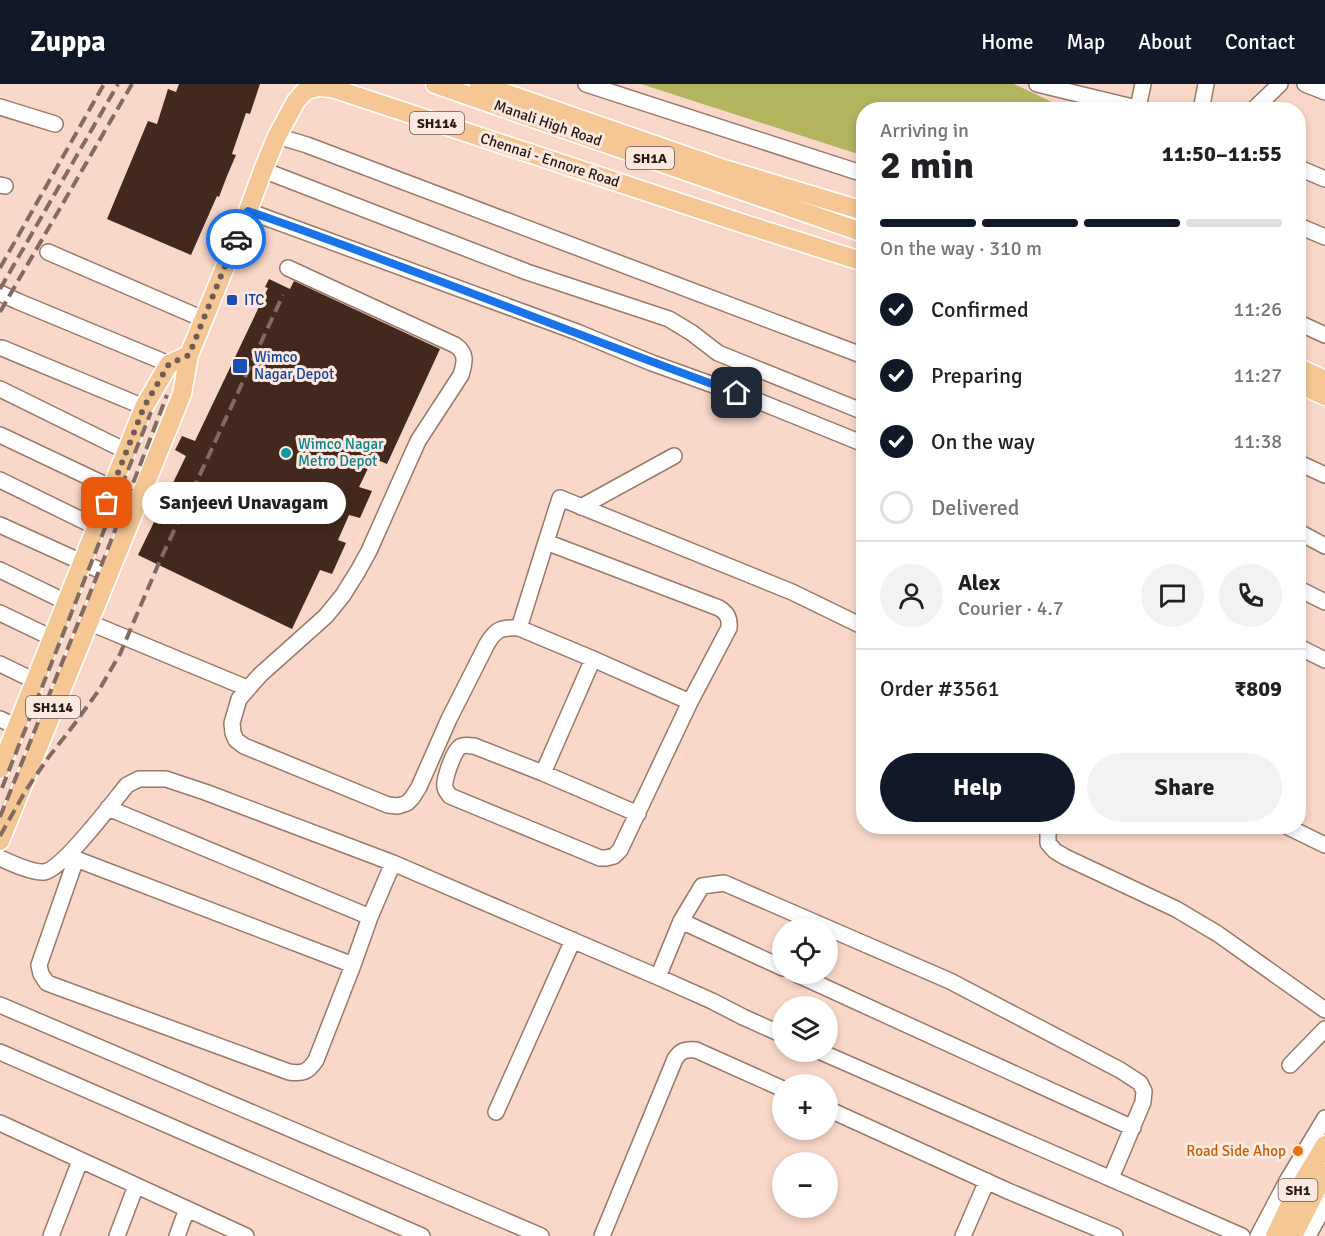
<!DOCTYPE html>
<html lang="en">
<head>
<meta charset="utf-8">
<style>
	:root { --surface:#fff; --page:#f2f2f2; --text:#202124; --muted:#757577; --line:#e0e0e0; --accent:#111827 }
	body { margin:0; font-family:Signika,sans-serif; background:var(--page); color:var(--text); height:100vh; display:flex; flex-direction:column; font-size:22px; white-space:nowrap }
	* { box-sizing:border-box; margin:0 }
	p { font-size:20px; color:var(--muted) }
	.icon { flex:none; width:33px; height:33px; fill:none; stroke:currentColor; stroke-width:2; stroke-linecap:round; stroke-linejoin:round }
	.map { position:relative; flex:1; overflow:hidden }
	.panel { position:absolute; left:856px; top:18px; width:450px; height:732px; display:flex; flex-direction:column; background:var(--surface); border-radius:24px; box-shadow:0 3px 9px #0003 }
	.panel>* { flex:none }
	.buttons { position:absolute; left:772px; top:834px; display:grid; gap:12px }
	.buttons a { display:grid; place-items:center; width:66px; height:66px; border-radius:50%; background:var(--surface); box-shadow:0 3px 9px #0003; font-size:30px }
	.pin { position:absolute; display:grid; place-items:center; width:51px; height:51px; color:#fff; margin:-26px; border-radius:12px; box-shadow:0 3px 9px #0006 }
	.courier { position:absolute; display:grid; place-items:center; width:60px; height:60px; margin:-30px; border:4px solid #1a73e8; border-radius:50%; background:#fff; color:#222; box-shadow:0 2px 8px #0007 }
	.bubble { position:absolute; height:42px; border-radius:21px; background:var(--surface); box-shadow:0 3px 9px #0003; font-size:20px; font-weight:700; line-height:42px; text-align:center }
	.head em { font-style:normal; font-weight:700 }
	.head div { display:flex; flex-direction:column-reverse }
	.head { display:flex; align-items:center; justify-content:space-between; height:102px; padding:0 24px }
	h1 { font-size:39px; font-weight:700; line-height:45px }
	.bar { display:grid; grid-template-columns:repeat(4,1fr); gap:9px 6px; align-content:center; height:72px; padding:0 24px }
	.bar i { height:8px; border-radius:4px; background:var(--line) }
	.bar .on { background:var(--accent) }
	.bar p { grid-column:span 4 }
	.line { display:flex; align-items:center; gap:15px; padding:0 24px; border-top:2px solid var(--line) }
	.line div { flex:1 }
	.round { display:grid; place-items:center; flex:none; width:63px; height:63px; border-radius:32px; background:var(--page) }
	ol { padding:0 24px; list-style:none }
	li { display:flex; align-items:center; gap:18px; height:66px }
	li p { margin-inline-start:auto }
	li .icon { padding:6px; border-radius:50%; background:var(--accent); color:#fff; stroke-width:4 }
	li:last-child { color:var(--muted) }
	li i { width:33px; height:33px; border:3px solid var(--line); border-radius:50% }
	.primary-button { display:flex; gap:12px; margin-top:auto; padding:12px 24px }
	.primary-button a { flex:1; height:69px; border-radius:36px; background:var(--accent); color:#fff; font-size:24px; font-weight:700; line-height:69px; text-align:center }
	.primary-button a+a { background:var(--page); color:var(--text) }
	header { display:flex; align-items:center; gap:36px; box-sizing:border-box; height:84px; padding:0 30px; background:var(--accent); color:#fff }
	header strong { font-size:28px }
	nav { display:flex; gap:33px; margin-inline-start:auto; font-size:21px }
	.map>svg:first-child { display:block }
</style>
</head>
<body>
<header>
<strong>Zuppa</strong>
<nav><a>Home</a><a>Map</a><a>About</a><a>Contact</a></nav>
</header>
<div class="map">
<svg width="1325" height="1152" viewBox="0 0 1325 1152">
	<rect width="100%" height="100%" fill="#fad8c9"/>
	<!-- green -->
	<path fill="#b2b45e" d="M641,0H1014L1067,25L864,26V72Z"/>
	<!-- building -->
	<path fill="#43291d" d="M179,0H260L250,30L246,29L232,70L236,71L227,92L219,113L217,112L191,171L107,135L148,37L157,40L168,5L176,8Z
		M269,195L290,205L294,197L440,265L387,380L373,374L359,403L372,407L360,434L349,431L338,456L346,459L332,490L320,486L292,545L138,471L186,372L175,366L182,352L195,357L268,204L265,203Z"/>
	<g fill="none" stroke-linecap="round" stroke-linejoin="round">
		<!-- minor casing -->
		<g stroke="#98796b" stroke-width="18">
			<path id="minor" d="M586,0L864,90
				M1037,0L1145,26
				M1305,0L1325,8
				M0,23L55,40
				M1138,24L1143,0
				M1201,26L1206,0
				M1253,26L1280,0
				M277,52L307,61L864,272
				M1299,84L1325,95
				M263,86L527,188L669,235L692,249L718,269L864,328
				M0,101L5,102
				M248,127L577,248L652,279L758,317L864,360
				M1299,142L1325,153
				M48,168L203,235
				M288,184L455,261C467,269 465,278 461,291L418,357L369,467L358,487L343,511L326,532L260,591L239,615L232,639L233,649L236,656L244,662L388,721L398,722L407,719L412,714L419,703L449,635L487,560C496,545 501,543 519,544L593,575L690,618
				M0,209L17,217L169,280
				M1299,239L1325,251
				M2,264L144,323
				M0,305L126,367
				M0,351L112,404
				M1299,379L1325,391
				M0,396L96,443
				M581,423L674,372
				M0,441L108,490
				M1299,448L1325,462
				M546,458L560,414L792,508L864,543
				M0,486L66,518
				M1299,505L1325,518
				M0,529L52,554
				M88,538L247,604
				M519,544L546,458L719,524C727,529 730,534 729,544L690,618L620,766L614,772L606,774H600L450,712C448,709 445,706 445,703C443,697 454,666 460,663C464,660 470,662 474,662L543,689
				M1299,563L1325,576
				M593,575L543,689L638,730
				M0,580L35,597
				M0,635L17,643
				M108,724L370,833
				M1052,742L1048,749V759L1055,767L1065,773L1176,825L1218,850L1325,926
				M1286,742L1325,761
				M68,772L353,881
				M0,774C11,779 32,789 44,788C63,785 113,718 127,701L139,695H166L205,708L393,779L658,893L712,917L743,933L783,951
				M76,775L39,881L41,890L47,899L289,988C303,990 308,988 316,976L353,881L370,833L393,779
				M681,837L783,884
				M796,890L1133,1044
				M658,893L681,837L702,802L724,799L950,897L1120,986L1140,999L1144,1007L1143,1018L1111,1094
				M0,921L541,1152
				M0,968L422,1152
				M821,968L1242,1152
				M1290,981L1325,945
				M828,1025L1008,1107L1115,1152
				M496,1028L573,856
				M0,1039L246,1152
				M51,1152L80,1077
				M117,1152L136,1102
				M177,1152L187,1125
				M602,1152L675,975C681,966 686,965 696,966L783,1005
				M963,1152L987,1097
				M1258,1152L1287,1097L1325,1034
				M1308,1152L1325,1121"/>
		</g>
		<!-- major casing -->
		<g stroke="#fff" stroke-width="21">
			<path id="major" d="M435,0L864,149
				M479,0L721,84L864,127
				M1299,284L1325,296
				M1299,300L1325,312
				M0,685L144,323L169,280L189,271L248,127L263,86L277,52L296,17L305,7L317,3L332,4L741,139L864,178
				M0,757L182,310L189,271
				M1275,1152L1292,1116L1325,1061
				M1293,1152L1325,1089"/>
		</g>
		<!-- minor -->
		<use href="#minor" stroke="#fff" stroke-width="15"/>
		<!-- major -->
		<use href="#major" stroke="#f5c794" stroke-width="18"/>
		<!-- rail -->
		<path stroke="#816b62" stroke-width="4" stroke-dasharray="12 6" stroke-linecap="butt" d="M0,184L104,0
			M0,205L118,0
			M0,228L132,0
			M2,704L151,328
			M0,733L107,467L167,311
			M0,752L26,706L48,674L73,642L99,606L120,570L158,481L283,211"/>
	</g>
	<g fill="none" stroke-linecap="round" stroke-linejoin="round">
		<!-- done -->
		<path stroke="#705c53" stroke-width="6" stroke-dasharray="0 10.8" d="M107,419L112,404L144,323L169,280L189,271L236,155"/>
		<!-- route -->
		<path stroke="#1a73e8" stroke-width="8" d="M236,155L248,127C412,184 574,250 737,309"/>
	</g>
	<!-- markers -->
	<g fill="#1a4fb4" stroke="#fee9e0" stroke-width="2">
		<rect x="226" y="210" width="12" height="12" rx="3"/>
		<rect x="232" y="274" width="16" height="16" rx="3"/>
	</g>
	<circle fill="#0f9aa8" stroke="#fee9e0" stroke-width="2" cx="286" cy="369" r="6"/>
	<circle fill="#e8710a" stroke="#fee9e0" stroke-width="2" cx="1298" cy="1067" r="6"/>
	<g text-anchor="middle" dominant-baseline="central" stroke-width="6" stroke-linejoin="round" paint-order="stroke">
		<!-- shield labels -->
		<g fill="#fee9e0" stroke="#665751" stroke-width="1.5">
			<rect x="410" y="28" width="54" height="22" rx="4.5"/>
			<rect x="626" y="63" width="48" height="22" rx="4.5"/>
			<rect x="26" y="612" width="54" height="22" rx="4.5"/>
			<rect x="1278.5" y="1095" width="39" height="22" rx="4.5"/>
		</g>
		<g font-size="14" font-weight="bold" fill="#251914">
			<text x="437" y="39">SH114</text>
			<text x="650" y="74">SH1A</text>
			<text x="53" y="623">SH114</text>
			<text x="1298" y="1106">SH1</text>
		</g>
		<!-- street labels -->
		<g font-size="15" fill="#251914" stroke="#fee9e0">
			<text transform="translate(548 39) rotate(19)">Manali High Road</text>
			<text transform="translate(550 76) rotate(18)">Chennai - Ennore Road</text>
		</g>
		<!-- transit labels -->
		<g font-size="15" fill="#164399" stroke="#fee9e0" text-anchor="start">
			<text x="244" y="216">ITC</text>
			<text x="254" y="273">Wimco<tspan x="254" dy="17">Nagar Depot</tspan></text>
		</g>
		<!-- culture labels -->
		<g font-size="15" fill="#0d838f" stroke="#fee9e0" text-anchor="start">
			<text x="298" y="360">Wimco Nagar<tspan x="298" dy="17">Metro Depot</tspan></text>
		</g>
		<!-- food labels -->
		<g font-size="15" fill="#c56008" stroke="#fee9e0" text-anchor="end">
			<text x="1286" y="1067">Road Side Ahop</text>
		</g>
	</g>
</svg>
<div class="buttons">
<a><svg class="icon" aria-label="locate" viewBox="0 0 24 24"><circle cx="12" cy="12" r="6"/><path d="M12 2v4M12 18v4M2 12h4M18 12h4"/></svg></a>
<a><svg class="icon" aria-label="layers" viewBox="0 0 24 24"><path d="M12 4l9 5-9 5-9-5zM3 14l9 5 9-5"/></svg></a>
<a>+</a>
<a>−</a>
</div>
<div class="pin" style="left:107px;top:419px;background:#ea580c"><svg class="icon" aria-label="bag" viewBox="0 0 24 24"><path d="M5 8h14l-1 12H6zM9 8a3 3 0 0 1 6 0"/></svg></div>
<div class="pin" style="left:737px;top:309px;background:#1f2937"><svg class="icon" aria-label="home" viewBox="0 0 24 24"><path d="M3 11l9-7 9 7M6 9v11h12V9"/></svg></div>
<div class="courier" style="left:236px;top:155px"><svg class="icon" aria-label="car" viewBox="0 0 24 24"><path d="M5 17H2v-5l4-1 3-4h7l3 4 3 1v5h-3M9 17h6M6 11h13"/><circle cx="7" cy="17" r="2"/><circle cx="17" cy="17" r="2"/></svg></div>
<div class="bubble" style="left:142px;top:398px;width:204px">Sanjeevi Unavagam</div>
<section class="panel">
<div class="head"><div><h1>2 min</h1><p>Arriving in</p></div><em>11:50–11:55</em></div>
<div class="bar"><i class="on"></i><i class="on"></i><i class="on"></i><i></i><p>On the way · 310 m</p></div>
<ol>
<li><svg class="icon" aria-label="check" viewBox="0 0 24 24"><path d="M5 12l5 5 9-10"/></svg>Confirmed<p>11:26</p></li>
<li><svg class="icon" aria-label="check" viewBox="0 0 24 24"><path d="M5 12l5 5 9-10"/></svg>Preparing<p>11:27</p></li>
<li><svg class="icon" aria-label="check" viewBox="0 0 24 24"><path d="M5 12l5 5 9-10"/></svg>On the way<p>11:38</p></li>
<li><i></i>Delivered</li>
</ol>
<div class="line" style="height:108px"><a class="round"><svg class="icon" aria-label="person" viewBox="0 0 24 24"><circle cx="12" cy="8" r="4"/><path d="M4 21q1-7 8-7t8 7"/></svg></a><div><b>Alex</b><p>Courier · 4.7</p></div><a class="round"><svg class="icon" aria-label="chat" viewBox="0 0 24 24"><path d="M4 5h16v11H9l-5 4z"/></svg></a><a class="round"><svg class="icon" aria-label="phone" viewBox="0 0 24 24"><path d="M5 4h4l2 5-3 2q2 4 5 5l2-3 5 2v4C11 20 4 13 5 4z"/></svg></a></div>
<div class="line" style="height:78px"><div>Order #3561</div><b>₹809</b></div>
<div class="primary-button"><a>Help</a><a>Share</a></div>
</section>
</div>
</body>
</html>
